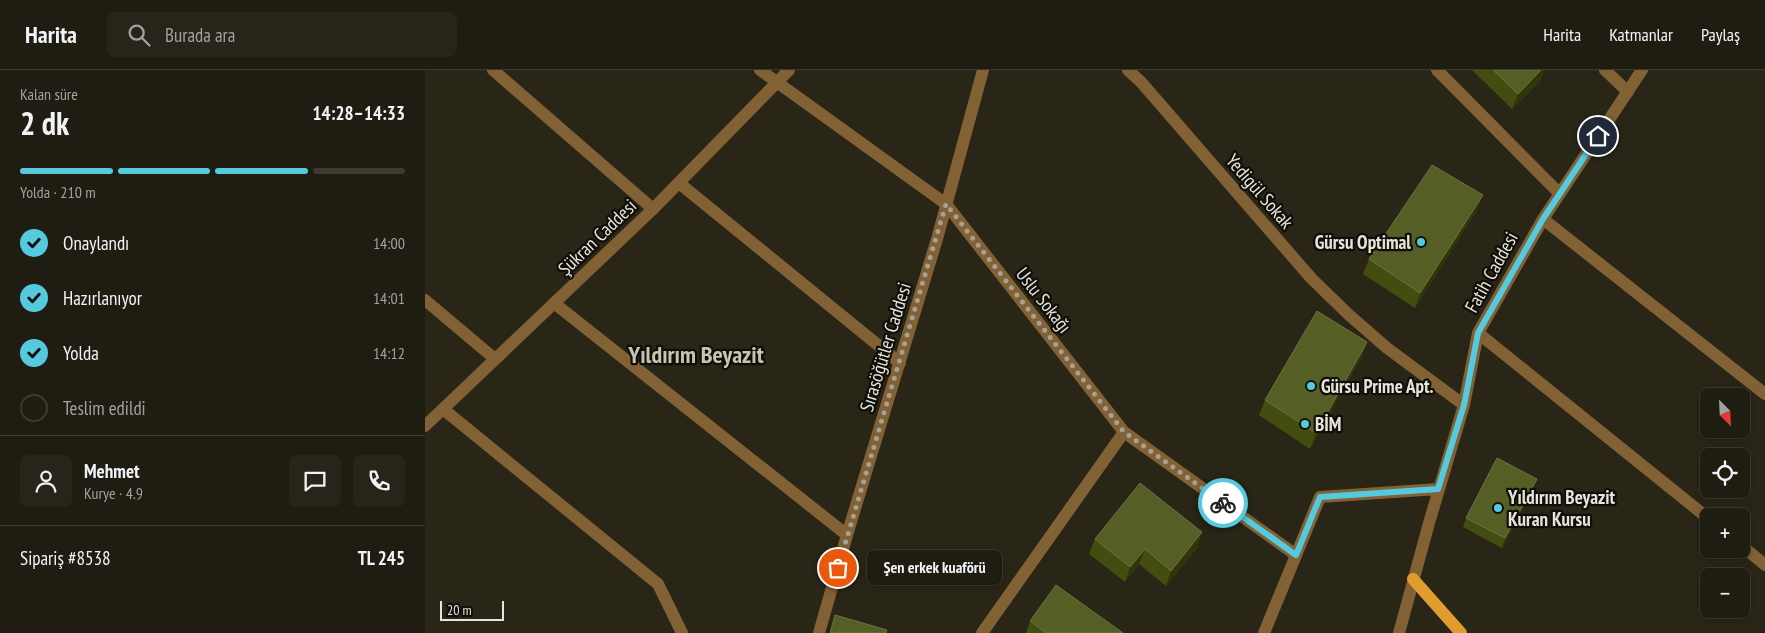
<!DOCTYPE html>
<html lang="tr">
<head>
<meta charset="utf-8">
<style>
	:root { --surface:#1f1c11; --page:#27251a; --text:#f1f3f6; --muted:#a1a19f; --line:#3c3a31; --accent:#55cadf }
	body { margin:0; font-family:"PT Sans Narrow",sans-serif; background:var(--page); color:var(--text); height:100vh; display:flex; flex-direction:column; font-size:19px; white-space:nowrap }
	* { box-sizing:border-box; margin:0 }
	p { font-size:16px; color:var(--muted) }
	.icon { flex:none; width:28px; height:28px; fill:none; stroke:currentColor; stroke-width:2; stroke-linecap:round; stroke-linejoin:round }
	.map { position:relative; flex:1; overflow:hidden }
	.side { display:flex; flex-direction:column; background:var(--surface); width:425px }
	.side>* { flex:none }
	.needle { width:32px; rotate:156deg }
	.controls { position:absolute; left:1275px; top:318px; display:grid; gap:10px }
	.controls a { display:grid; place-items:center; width:50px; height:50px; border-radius:8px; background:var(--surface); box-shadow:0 2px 8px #0003,0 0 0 1px var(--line); font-size:25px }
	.scale { position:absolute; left:15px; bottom:12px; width:64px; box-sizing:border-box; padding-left:5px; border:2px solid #e7e5db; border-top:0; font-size:14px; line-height:18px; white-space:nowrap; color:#e7e5db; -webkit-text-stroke:4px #100e08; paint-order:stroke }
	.pin { position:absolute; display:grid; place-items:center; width:42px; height:42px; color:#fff; margin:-21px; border:2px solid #fff; border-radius:50%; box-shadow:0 1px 5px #0007 }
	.courier { position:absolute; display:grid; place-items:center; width:50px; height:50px; margin:-25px; border:4px solid #55cadf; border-radius:50%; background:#fff; color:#222; box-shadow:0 1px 6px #0007 }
	.bubble { position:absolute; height:35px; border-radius:8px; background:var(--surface); box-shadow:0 2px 8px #0003,0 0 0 1px var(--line); font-size:16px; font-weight:600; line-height:35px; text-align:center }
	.head em { font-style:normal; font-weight:600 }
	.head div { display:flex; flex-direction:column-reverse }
	.head { display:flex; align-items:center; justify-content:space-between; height:85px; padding:0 20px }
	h1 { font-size:32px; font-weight:600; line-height:38px }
	.bar { display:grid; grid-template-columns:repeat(4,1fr); gap:8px 5px; align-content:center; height:60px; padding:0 20px }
	.bar i { height:6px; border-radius:4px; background:var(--line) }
	.bar .active { background:var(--accent) }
	.bar p { grid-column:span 4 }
	.line { display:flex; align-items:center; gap:12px; padding:0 20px; border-top:1px solid var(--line) }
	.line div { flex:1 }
	.round { display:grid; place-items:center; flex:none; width:52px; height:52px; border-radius:8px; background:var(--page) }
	ol { padding:0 20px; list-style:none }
	li { display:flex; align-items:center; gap:15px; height:55px }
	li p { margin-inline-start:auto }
	li .icon { padding:5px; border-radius:50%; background:var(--accent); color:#111; stroke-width:4 }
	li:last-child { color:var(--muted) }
	li i { width:28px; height:28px; border:2px solid var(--line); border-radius:50% }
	header { display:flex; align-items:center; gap:30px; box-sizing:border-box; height:70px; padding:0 25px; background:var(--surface); border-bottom:1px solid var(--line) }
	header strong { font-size:24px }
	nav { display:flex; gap:28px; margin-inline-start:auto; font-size:18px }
	.search { width:350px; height:45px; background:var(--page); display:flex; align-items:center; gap:12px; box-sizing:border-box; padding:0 18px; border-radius:8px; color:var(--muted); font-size:19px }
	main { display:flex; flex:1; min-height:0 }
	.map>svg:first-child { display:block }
</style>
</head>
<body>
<header>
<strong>Harita</strong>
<div class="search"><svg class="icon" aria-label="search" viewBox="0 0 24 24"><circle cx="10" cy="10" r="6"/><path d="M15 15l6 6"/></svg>Burada ara</div>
<nav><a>Harita</a><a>Katmanlar</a><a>Paylaş</a></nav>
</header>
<main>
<section class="side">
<div class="head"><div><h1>2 dk</h1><p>Kalan süre</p></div><em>14:28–14:33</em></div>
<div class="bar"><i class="active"></i><i class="active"></i><i class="active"></i><i></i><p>Yolda · 210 m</p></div>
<ol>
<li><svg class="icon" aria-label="check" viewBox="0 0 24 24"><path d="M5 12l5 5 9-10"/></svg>Onaylandı<p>14:00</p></li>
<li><svg class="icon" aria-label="check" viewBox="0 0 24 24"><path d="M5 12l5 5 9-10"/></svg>Hazırlanıyor<p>14:01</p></li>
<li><svg class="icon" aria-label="check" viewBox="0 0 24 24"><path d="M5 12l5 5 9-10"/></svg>Yolda<p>14:12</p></li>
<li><i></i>Teslim edildi</li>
</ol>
<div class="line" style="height:90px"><a class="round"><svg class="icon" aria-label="person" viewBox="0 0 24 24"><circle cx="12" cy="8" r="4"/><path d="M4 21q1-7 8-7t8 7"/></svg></a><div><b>Mehmet</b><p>Kurye · 4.9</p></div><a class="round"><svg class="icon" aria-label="chat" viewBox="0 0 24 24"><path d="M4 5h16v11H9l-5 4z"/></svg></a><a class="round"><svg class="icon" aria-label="phone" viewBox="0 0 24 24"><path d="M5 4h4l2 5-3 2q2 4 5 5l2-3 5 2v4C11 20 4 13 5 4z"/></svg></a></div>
<div class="line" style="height:65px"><div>Sipariş #8538</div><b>TL 245</b></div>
</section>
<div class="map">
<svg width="1340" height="563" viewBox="0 0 1340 563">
	<rect width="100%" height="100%" fill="#292517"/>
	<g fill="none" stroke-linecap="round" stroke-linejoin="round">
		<!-- minor -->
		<path stroke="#826234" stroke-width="12" d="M68,0L228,139
			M335,0L521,134L699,362L871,485
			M703,0L716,12L886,208L923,244L962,278L1039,335
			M1012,0L1134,123
			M1180,0L1203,22
			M254,113L475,293
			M1118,149L1340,324
			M0,230L70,289
			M129,233L422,465
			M1053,263L1284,449
			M18,339L233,514L257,563
			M1316,475L1340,495
			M557,563L699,362
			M839,563L895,427L1013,419
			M974,563L1004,453L1039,335L1053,263L1118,149L1217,0"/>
		<!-- tertiary -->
		<path stroke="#826234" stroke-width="12" d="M0,356L228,139L364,0
			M394,563L422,465L512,169L558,0"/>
		<!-- primary -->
		<path stroke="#e09c2e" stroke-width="12" d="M988,509L1036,563"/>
	</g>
	<!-- wall -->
	<path fill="#434d0f" d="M1047,0H1119L1115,11L1087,39Z
		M1052,140L990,238L938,204L944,189Z
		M942,272L936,288L885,379L834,345L840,330Z
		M1112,409L1108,419L1077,478L1038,457L1041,448Z
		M777,462L772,478L741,516L714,494L700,512L664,484L670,469Z
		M605,551L698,563H601Z"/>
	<!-- shaded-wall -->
	<path fill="#313609" d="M1116,0H1119L1115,11L1087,39L1093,24Z
		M1058,125L1052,140L990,238L995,223Z
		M942,272L936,288L885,379L891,363Z
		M1112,409L1108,419L1077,478L1080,468Z
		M777,462L772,478L741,516L746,501Z
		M720,479L714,494L700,512L705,497Z"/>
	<!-- building -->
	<path fill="#555e25" stroke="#6c7342" d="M1068,0H1116L1093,24Z
		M1007,95L1058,125L995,223L944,189Z
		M892,241L942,272L891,363L840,330Z
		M1072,388L1112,409L1080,468L1041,448Z
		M715,413L777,462L746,501L720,479L705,497L670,469Z
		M631,515L698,563H621L605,551Z
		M410,545L462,560L461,563H405Z"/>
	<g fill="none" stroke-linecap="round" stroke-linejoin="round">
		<!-- done -->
		<path stroke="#a4a296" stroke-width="5" stroke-dasharray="0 9" d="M413,498L521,134L699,362L798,433"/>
		<!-- route -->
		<path stroke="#55cadf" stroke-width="6" d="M798,433L871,485L895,427L1013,419L1039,335L1053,263L1118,149L1173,66"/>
	</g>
	<!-- markers -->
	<g fill="#55cadf" stroke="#100e08" stroke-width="2">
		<circle cx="996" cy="172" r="5"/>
		<circle cx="886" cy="316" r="5"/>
		<circle cx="880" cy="354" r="5"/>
		<circle cx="1073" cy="438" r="5"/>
	</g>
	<g text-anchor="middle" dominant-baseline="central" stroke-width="4.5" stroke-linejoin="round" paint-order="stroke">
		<!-- street labels -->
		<g font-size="19" fill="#e7e5db" stroke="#100e08">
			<text transform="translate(835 121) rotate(49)">Yedigül Sokak</text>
			<text transform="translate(172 167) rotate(-44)">Şükran Caddesi</text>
			<text transform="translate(1066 202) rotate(-61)">Fatih Caddesi</text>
			<text transform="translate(619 230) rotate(52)">Uslu Sokağı</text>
			<text transform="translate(460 277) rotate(-73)">Sırasöğütler Caddesi</text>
		</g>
		<!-- poi labels -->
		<g font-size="19" font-weight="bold" fill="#e7e5db" stroke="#100e08" text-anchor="start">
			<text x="986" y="172" text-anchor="end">Gürsu Optimal</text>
			<text x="896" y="316">Gürsu Prime Apt.</text>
			<text x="890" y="354">BİM</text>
			<text x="1083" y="427">Yıldırım Beyazit<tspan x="1083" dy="22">Kuran Kursu</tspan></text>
		</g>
		<!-- district labels -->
		<g font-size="24" font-weight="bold" fill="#c8c4b2" stroke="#100e08">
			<text x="271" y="284">Yıldırım Beyazit</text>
		</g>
	</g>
</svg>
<div class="controls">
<a><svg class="needle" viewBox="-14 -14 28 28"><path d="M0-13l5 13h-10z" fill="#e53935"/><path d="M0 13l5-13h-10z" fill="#a1a19f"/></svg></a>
<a><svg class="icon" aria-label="locate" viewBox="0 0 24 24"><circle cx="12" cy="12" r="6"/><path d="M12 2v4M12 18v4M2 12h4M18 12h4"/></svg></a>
<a>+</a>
<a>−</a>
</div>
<div class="scale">20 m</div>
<div class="pin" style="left:413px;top:498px;background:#ea580c"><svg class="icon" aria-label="bag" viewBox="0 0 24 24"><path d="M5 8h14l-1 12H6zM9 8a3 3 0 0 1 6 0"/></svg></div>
<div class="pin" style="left:1173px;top:66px;background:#1f2937"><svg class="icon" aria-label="home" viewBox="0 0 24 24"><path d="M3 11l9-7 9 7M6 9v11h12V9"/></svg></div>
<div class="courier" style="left:798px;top:433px"><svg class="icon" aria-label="bike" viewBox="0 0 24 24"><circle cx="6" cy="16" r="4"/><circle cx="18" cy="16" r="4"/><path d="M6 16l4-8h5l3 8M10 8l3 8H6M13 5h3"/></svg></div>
<div class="bubble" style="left:442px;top:480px;width:135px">Şen erkek kuaförü</div>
</div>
</main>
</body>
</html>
